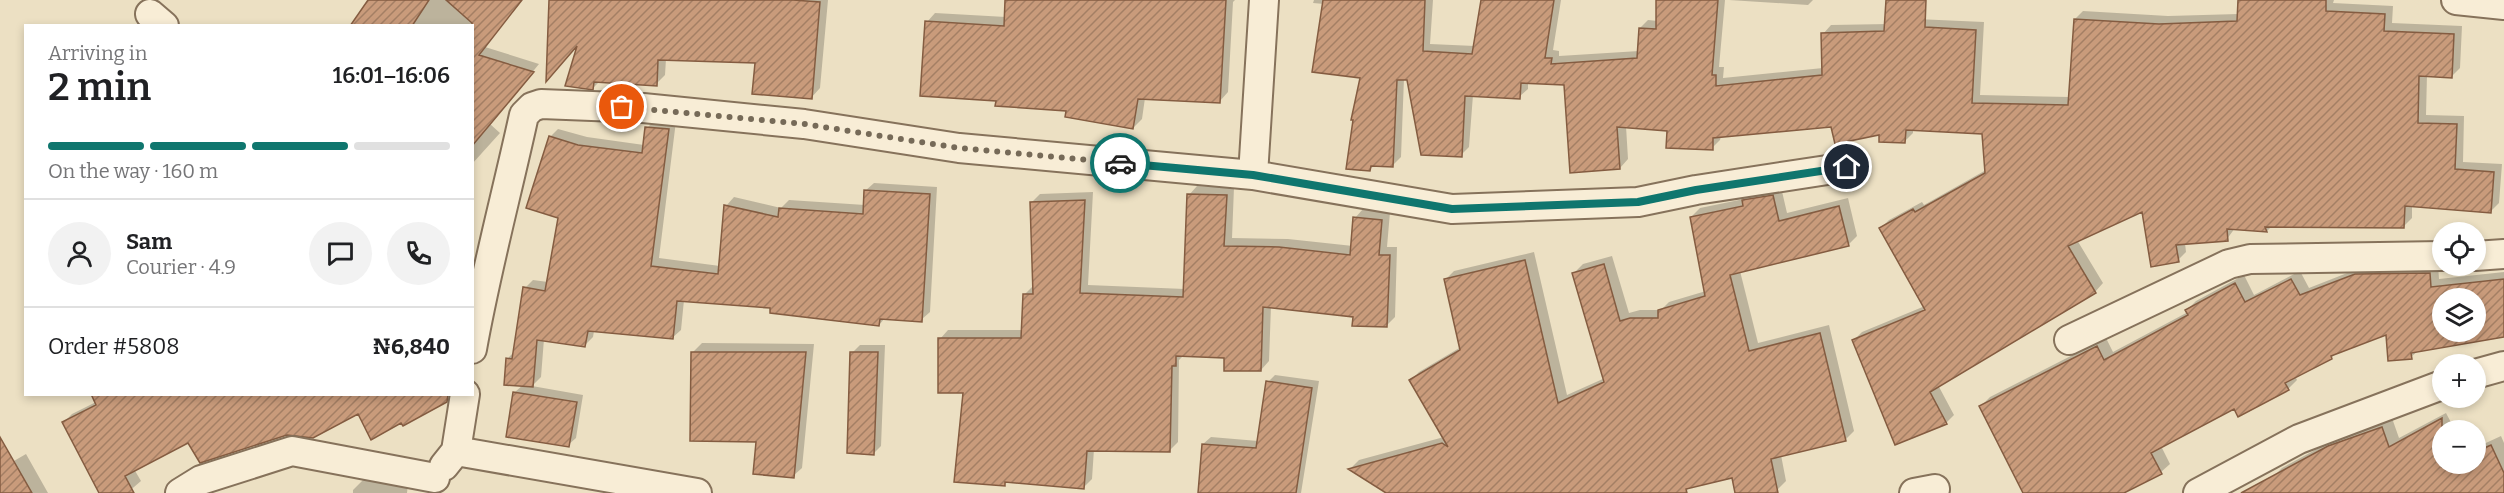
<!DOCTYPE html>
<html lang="en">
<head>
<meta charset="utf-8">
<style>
	:root { --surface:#fff; --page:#f2f2f2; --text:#202124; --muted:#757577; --line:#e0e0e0; --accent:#0f766e }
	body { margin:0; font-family:Bitter,serif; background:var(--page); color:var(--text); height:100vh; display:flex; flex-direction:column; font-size:22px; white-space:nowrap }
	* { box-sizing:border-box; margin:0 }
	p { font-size:20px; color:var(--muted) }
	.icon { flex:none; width:33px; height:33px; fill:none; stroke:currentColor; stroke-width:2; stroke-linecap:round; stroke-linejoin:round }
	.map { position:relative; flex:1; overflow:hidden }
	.details { position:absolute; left:24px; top:24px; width:450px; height:372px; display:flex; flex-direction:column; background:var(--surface); border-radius:0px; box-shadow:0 3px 9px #0003 }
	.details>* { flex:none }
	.fabs { position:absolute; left:2432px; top:222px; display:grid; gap:12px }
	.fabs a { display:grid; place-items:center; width:54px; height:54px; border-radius:50%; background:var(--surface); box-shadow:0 3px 9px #0003; font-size:30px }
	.pin { position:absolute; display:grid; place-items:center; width:51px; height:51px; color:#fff; margin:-26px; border:3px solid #fff; border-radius:50%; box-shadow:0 2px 6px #0007 }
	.courier { position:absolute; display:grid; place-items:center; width:60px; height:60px; margin:-30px; border:4px solid #0f766e; border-radius:50%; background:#fff; color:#222; box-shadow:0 2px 8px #0007 }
	.summary em { font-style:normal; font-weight:600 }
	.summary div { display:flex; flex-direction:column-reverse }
	.summary { display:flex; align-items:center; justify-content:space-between; height:102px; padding:0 24px }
	h1 { font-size:39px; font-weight:600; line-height:45px }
	.bar { display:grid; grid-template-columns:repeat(4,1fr); gap:9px 6px; align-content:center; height:72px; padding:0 24px }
	.bar i { height:8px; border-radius:4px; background:var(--line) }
	.bar .active { background:var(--accent) }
	.bar p { grid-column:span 4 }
	.line { display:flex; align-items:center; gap:15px; padding:0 24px; border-top:2px solid var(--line) }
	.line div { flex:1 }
	.round { display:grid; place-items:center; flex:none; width:63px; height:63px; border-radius:32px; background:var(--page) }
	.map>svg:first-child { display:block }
</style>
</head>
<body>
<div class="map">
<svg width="2504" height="493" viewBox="0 0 2504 493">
	<defs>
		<pattern id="building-hatch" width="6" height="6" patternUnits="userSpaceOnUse" patternTransform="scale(1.5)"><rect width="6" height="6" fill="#c99b7b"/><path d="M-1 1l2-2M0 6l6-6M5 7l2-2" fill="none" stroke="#a47f64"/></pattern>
	</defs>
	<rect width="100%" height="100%" fill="#ece0c3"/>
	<!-- shadow -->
	<path fill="#0003" fill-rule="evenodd" d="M370,0H522L485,47L539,64L490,124L500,133L472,164V26H363Z
		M551,0H828L820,88L811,98L757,61L666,59L665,75L656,84L600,81L593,88L580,42Z
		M1007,0H1235L1233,2L1228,92L1220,101L1145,98L1142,119L1133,128L1068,110L997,99L927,22L935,13L1006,17Z
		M1314,0H1433L1430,44L1475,46L1482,0H1561L1553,50L1559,51V56L1639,51L1640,28L1648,20L1658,21V0H1725L1719,67H1724L1723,78L1823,68V34L1831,25L1888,24L1894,18L1984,22L1980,95L2070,97L2075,19L2083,11L2168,16L2238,14L2239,0H2334L2333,3L2393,6L2392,23L2462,26L2460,68L2452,76L2427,75L2426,115L2464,116L2463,162L2502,164L2499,203L2491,211L2412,205V218L2404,226H2272L2267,231L2235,228L2227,239L2185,243L2186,252L2178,260L2143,210L2077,240L2103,283L2095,292L1938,385L1954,415L1946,423L1854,340L1862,332L1925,306L1881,228L1889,220L1922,202L1924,205L1986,170L1983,133L1913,129V133L1905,141L1881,133L1833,125L1721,136L1720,140L1712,148L1668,130L1626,126L1628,159L1620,168L1566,83L1528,82V89L1519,97L1473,95L1469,147L1461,155L1408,78H1404L1401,157L1393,165H1375L1369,170L1362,77L1324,4L1313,3Z
		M1729,0H1813L1808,5Z
		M655,120L676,121L659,258L720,266L726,206L734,197L781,208L789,200L865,205V191L874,183L937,187L930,312L921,320L885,318L879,325L772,307L684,300L681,330L672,338L594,331L593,337L584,346L544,339L541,377L532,386L583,395L576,438L568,445L515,392L523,385L507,359L514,352L525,288L533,280L548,282L560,217L550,137L558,129L587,137L644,145L647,128Z
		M1197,186L1234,187L1232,238L1288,239L1353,246L1355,218L1363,209L1390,212L1387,247H1397L1395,317L1386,326L1354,315L1271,306L1269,361L1261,370L1226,357L1184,355L1179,360L1178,442L1169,451L1094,449L1092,479L1084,487L1008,481L1004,485L940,339L948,330H1023L1025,294L1033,286L1032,202L1040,194L1093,192L1088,285L1185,289L1189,195Z
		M1781,187L1787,213L1848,198L1857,236L1848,245L1740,271L1758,343L1829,325L1854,431L1845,440L1781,455L1786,481L1777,490L1762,493H1736L1733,476L1691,486L1686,491L1674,493H1388L1350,469L1359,460L1444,437L1411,380L1419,372L1461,347L1445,280L1454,271L1534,252L1567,395L1605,378L1574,273L1583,264L1612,256L1629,313L1640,310H1661L1669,302L1706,291L1691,217L1700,208L1744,199L1753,191Z
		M2438,265L2439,279L2504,272V336L2418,351L2411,357L2387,333L2336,353L2331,358L2295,376L2297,380L2288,389L2239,415L2234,407L2161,446L2170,464L2161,472L2120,493H2025L1981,406L1990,397L2106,338L2113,352L2188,312L2187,310L2196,301L2244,275L2254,295L2300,271L2309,288L2365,266ZM2442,298H2475V332H2442Z
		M702,343L814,344L802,468L793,476L758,441L693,352Z
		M860,345H885L881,446L874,453L852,353Z
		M1275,375L1319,381L1301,493H1199L1203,444L1211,437L1258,441L1268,382Z
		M93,394H451L444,402L402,421L358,411L287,434L188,441L134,469L141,481L127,493H101L63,423L72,414L96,402Z
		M2446,413L2455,430H2442V464H2475V448L2501,436L2504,443V493H2281L2273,477L2282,468L2339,437L2392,418L2399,438Z
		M26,454L48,493H0V469Z
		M363,480L408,484L407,493H353V490Z"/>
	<!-- building -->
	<path fill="url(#building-hatch)" stroke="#845c41" stroke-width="1.5" fill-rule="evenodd" d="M368,0H429L412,26H350Z
		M446,0H522L479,55L534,72L472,146V23Z
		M549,0H793L820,2L812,99L752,94L755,63L658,60L657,86L594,82L593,90L565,86L577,46L546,82Z
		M1005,0H1226L1220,103L1138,99L1133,129L1065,117L1066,111L995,106L996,101L920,96L925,21L1004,26Z
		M1323,0H1425L1423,51L1472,54L1481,0H1554L1545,58H1552L1551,64L1637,58L1639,28L1656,29V0H1718L1712,75H1716V86L1822,75L1821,33L1884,31L1886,0H1926L1925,27L1976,30L1972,103L2068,105L2074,19L2159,24L2237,21L2238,0H2326V11L2385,14L2384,31L2454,34L2452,78L2419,76L2418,123L2457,124L2455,169L2494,172L2491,213L2405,206L2404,228L2265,227L2267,232L2227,229L2228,241L2176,245L2179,262L2151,267L2142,212L2068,246L2096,293L1930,392L1947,424L1895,445L1852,340L1925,310L1879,228L1913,209L1915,212L1985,173L1982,134L1906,130L1905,143L1879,142V135L1835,144L1831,127L1713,138V150L1666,148L1667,131L1617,127L1620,169L1570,173L1564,85L1521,83L1520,99L1465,96L1462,157L1421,155L1407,80H1397L1393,167L1371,166L1370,171L1346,169L1353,120H1351L1360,78L1312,72Z
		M645,127L669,129L651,266L718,274L724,205L778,217L779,208L863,214L864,190L930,194L922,322L880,319L879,326L770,313V308L677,301L673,339L588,331L585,347L537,340L533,387L504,385L506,358L512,359L523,287L545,291L558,218L526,208L549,136L578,145L642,153Z
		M1187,194L1227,195L1224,246L1279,247L1350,255L1353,217L1382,220L1379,255H1390L1387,327L1352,326L1353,317L1263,307L1261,371H1224V358L1176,356V366H1172L1170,452L1087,451L1084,489L1005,482V486L954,482L963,393H938V338H1021L1023,294H1033L1030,202L1085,200L1080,293L1183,297Z
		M1773,195L1779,221L1839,206L1849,246L1730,275L1749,351L1820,333L1846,441L1771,459L1778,493H1735L1732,478L1686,489L1687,493H1386L1348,469L1442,443L1448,447L1409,380L1460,350L1444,279L1525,260L1558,403L1604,382L1572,273L1604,264L1620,321L1630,318H1658V310L1705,296L1690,217L1743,206L1742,200Z
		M2430,273L2431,287L2504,279V337L2411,353L2412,359L2388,361L2386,335L2331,356L2332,359L2285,383L2289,390L2238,417L2234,409L2151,453L2162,474L2124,493H2023L1979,406L2097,346L2104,360L2188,315L2185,310L2235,283L2245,302L2291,279L2300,295L2355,274ZM2442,298H2475V332H2442Z
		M691,352H806L794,478L753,474L756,442L690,441Z
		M850,352H878L874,455L847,453Z
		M1266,381L1312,388L1296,493H1198L1202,444L1256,448Z
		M513,392L577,402L569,447L506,437Z
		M91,394H448L447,402L403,426L401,423L371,440L358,414L313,438L287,435L200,463L188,443L125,476L134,493H99L62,422L96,405Z
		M2442,418V467L2450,464H2475V452L2491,445L2504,473V493H2241L2328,446L2382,427L2389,447Z
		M0,437L32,493H0Z"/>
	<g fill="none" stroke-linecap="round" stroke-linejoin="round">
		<!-- minor casing -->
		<g stroke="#86725b" stroke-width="32">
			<path id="minor" d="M2456,0L2504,5
				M150,14L164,26
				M1253,175L1264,0
				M2475,256L2504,254
				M2069,340L2229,264L2250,259L2442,256
				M472,349C486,270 507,193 524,115L532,107L541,104L643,108L804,124L959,148L1253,175L1452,209L1638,202L1696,190L1847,167
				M2475,374L2504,366
				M456,451L697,493
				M444,466L456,451L465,394
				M180,493L201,480L292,451L435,478
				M1914,493L1935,489
				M2198,493L2299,439L2442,385"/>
		</g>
		<!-- minor -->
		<use href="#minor" stroke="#f8edd6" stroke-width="28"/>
	</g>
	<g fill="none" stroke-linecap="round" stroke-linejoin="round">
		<!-- done -->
		<path stroke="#766a58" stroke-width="6" stroke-dasharray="0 10.8" d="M622,107L804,124L959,148L1120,163"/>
		<!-- route -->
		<path stroke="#0f766e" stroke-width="8" d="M1120,163L1253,175L1452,209L1638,202L1696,190L1847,167"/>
	</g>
</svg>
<div class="fabs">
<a><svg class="icon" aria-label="locate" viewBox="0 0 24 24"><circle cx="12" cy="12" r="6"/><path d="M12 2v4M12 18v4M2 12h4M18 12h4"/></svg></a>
<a><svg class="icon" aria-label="layers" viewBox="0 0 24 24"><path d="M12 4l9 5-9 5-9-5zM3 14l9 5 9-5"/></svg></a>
<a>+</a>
<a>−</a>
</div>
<div class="pin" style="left:622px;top:107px;background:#ea580c"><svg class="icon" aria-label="bag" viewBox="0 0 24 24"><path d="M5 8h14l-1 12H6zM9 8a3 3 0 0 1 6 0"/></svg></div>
<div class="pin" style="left:1847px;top:167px;background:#1f2937"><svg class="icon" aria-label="home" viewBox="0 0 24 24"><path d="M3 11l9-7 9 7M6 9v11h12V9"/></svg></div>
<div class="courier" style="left:1120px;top:163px"><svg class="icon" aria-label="car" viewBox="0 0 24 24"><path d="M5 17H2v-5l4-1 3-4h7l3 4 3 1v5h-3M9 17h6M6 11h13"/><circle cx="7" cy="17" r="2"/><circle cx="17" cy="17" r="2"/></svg></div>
<section class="details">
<div class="summary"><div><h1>2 min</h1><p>Arriving in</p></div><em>16:01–16:06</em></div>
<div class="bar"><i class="active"></i><i class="active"></i><i class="active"></i><i></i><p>On the way · 160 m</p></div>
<div class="line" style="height:108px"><a class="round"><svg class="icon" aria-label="person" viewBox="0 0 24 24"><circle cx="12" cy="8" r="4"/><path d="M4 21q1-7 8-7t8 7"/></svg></a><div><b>Sam</b><p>Courier · 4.9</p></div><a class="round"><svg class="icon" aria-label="chat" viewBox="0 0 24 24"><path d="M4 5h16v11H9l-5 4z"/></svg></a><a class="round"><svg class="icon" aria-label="phone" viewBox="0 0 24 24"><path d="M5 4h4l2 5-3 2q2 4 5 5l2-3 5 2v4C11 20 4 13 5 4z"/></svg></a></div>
<div class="line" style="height:78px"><div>Order #5808</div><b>₦6,840</b></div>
</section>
</div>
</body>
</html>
